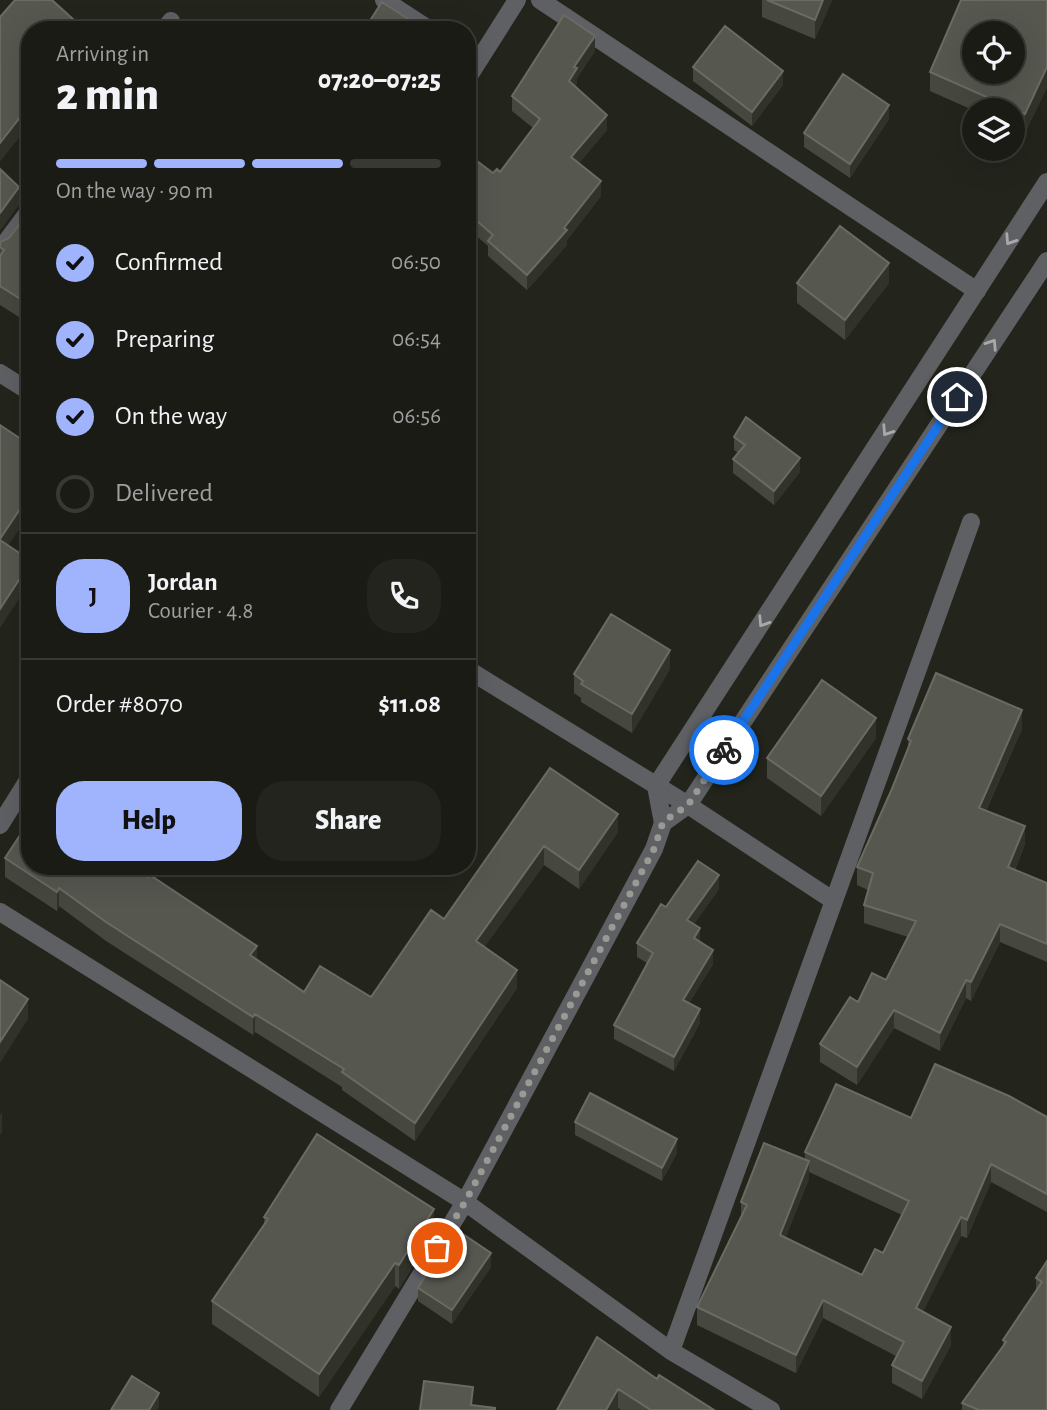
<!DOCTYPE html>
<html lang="en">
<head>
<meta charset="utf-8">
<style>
	:root { --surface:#1a1b15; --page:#23241e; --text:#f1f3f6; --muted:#9fa1a0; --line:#383934; --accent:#a0b3fd }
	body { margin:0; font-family:"Alegreya Sans",sans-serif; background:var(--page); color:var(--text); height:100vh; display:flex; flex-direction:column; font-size:26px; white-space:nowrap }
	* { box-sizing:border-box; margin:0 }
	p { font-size:23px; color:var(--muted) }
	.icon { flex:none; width:38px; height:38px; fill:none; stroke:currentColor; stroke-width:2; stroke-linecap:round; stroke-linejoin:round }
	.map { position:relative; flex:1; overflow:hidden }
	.details { position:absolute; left:21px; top:21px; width:455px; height:854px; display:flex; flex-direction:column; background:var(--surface); border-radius:28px; box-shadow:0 7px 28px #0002,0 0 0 2px var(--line) }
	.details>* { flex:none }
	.controls { position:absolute; left:962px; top:21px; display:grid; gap:14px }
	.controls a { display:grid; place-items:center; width:63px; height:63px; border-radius:50%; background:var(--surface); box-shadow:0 7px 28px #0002,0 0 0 2px var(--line); font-size:35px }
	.pin { position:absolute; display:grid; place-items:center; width:60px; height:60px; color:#fff; margin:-30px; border:4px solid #fff; border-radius:50%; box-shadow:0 2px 7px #0007 }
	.courier { position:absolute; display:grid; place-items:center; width:70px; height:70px; margin:-35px; border:5px solid #1a73e8; border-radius:50%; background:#fff; color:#222; box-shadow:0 2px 9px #0007 }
	.overview em { font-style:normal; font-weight:800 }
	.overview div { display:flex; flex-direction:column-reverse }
	.overview { display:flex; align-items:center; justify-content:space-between; height:119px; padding:0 35px }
	h1 { font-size:46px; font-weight:800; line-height:52px }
	.bar { display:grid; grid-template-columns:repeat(4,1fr); gap:10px 7px; align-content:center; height:84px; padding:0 35px }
	.bar i { height:9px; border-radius:5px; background:var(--line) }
	.bar .selected { background:var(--accent) }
	.bar p { grid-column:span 4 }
	.line { display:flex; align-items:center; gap:18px; padding:0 35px; border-top:2px solid var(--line) }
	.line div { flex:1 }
	.round { display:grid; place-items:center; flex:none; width:74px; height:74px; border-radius:28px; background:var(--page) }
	ol { padding:0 35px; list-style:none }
	li { display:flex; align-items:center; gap:21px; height:77px }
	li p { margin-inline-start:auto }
	li .icon { padding:7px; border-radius:50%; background:var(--accent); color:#111; stroke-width:4 }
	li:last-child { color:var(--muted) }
	li i { width:38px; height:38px; border:4px solid var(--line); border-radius:50% }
	.primary-button { display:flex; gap:14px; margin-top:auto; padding:14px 35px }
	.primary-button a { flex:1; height:80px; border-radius:28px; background:var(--accent); color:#111; font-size:28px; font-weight:800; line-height:80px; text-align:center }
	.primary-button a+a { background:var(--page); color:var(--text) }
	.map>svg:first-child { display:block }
</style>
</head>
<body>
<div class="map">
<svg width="1047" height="1410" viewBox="0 0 1047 1410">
	<rect width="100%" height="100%" fill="#23241c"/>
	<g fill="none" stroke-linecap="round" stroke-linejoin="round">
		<!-- minor -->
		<path stroke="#5f6064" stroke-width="18" d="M384,0L430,30
			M540,0L977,291
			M164,30L171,21
			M467,79L517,0
			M0,250L30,210
			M0,373L30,392
			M467,669L688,805L834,901
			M663,823L688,805L1047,261
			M0,825L30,777
			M0,912L465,1202L671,1351L771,1410
			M671,1351L971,522
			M339,1410L465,1202L654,849L663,823L656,786L1047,182"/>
	</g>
	<!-- wall -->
	<path fill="#46473f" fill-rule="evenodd" d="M762,0H832L815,39L762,17Z
		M1047,0V87L1025,133L1013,128V110L975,111L930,91V72Z
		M30,30V134L25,130L0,161Z
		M595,51L577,78V83L575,87L607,130L579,163L601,196L567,240V245L527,290L488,256V246L467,228V203L468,201L467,200V157L493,173L500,172L533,128L512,111V96Z
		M693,67L783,85L752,126L693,81Z
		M889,119L850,178L804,147V133Z
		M30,211V324L0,305V242L9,238Z
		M797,283H889L845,340L797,303Z
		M734,437L800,472L774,505L733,473V459L738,453L734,450Z
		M670,669L632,733L581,702V698L574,693V674Z
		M1022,729L986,811L1025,844L1015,870L1047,883V962L1000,942L971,1001L966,998L940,1051L894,1028L857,1085L820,1062V1044L858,1002L886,980L908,937L864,923V905L868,890L857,885V867L891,791L908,749V739Z
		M876,738L821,816L767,778V758Z
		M550,768L618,832L579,889L544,865L484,947L517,988L415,1141L342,1090V1087L255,1032L253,1035L106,941L59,906L57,911L5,877V858L257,960L304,992L371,997L444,919Z
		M719,889L694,924L700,942L713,964L689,1003L700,1023L674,1071L614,1039V1025L647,963L637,957V943L666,907Z
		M1047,1117V1212L991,1182L967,1238L961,1236L923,1311L951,1345L922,1399L892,1383V1365L896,1356L823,1318L796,1373L697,1325V1307L741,1218V1202L805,1159V1152L911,1118ZM809,1172L902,1215L883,1253L862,1275L785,1238L809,1179Z
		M575,1122L677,1153L662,1181L575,1135Z
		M264,1217L434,1232L399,1289L395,1286L319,1397L212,1324V1301L264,1225Z
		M1047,1261V1410H962V1403L1003,1346V1340L1036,1291V1278Z
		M491,1267L452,1324L418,1301V1288Z
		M597,1337L657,1379L714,1410H621L618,1408L617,1410H557Z"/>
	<!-- shaded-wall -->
	<path fill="#31322a" d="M823,0H832L815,39V20Z
		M595,36V51L577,78V83L569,96V81L574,67Z
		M1047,67V87L1025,133V114Z
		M783,71V85L752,126V112Z
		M889,105V119L850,178V164Z
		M25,111V130L0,161V143Z
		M607,115V130L571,172V157Z
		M601,181V196L567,240V245L527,290V275Z
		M19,187V205L0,231V213Z
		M889,263V283L845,340V320Z
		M800,458V472L774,505V491Z
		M30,494V513L0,558V539Z
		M30,563V582L0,628V609Z
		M670,650V669L632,733V714Z
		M1022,710V729L979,826V808Z
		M876,718V738L821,816V796Z
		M618,814V832L579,889V870Z
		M1025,826V844L1008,886V867Z
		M544,846V865L476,959V941Z
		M719,875V889L687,934V920Z
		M59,888V906L57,911V892Z
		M1000,924V942L971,1001V982Z
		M700,928V942L694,938Z
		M257,946V964L250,955Z
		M713,950V964L683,1013V1000Z
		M517,970V988L415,1141V1123Z
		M966,980V998L940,1051V1033Z
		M28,999V1019L0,1063V1042Z
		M700,1009V1023L674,1071V1057Z
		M894,1010V1028L857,1085V1067Z
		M255,1014V1032L253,1035V1017Z
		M2,1112V1132L0,1135V1115Z
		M677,1139V1153L662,1181V1168Z
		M809,1161V1179L780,1253V1235Z
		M991,1164V1182L967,1238V1220Z
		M434,1209V1232L399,1289V1265Z
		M961,1217V1236L916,1326V1308Z
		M491,1253V1267L452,1324V1310Z
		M395,1263V1286L319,1397V1374Z
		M823,1300V1318L796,1373V1355Z
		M951,1327V1345L922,1399V1381Z
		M618,1389V1408L617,1410H606Z
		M159,1393V1407L157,1410H149Z"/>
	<!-- building -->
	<path fill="#56574f" stroke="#6b6b64" stroke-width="2" fill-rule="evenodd" d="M15,0H52L85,30H30V115L25,111L0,143V17Z
		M767,0H823L815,20Z
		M961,0H1047V67L1025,114L930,72ZM975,33H1013V72H975Z
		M382,2L425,30H364Z
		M564,15L595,36L574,67L577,68L569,81L607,115L571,157L601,181L564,228L567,230L527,275L488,241L493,235L467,212V203L476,192L467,185V157L469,155L493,173L497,169L500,172L540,119L512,96Z
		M725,26L783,71L752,112L693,67Z
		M843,74L889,105L850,164L804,133Z
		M0,169L19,187L0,213Z
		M30,211V305L0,286V256L4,250L0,247V242L9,238Z
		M840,226L889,263L845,320L797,283Z
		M746,417L800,458L774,491L733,459L745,445L734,437Z
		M0,425L30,445V494L0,539Z
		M0,540L30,560V563L0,609Z
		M611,614L670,650L632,714L581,684L583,681L574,674Z
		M936,673L1022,710L979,808L1025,826L1008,867L1047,883V944L1000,924L971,982L966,980L940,1033L894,1010L857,1067L820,1044L850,997L858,1002L872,973L886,980L916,921L864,905L873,873L857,867L891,791L911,741L908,739Z
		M822,680L876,718L821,796L767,758Z
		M550,768L618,814L579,870L544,846L476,941L517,970L415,1123L342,1072L344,1069L255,1014L253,1017L106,922L59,888L57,892L5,858L30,820V866H133L148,877L150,875L257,946L250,955L304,992L320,966L371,997L431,910L444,919Z
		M698,861L719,875L687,920L700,928L694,938L713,950L683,1000L700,1009L674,1057L614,1025L653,953L637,943L661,904L666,907Z
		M0,980L28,999L0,1042Z
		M935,1064L1009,1096L1047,1117V1194L991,1164L967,1220L961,1217L916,1308L951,1327L922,1381L892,1365L904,1342L823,1300L796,1355L697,1307L747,1205L741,1202L764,1143L809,1161L780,1235L862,1275L875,1249L883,1253L909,1201L805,1152L836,1084L911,1118Z
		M590,1093L677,1139L662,1168L575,1122Z
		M317,1134L434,1209L399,1265L395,1263L319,1374L212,1301L268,1219L264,1217Z
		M454,1228L491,1253L452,1310L418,1288Z
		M1047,1261V1410H979L962,1403L1006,1342L1003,1340L1042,1282L1036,1278Z
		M597,1337L657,1379L659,1375L714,1410H651L618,1389L606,1410H557Z
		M132,1376L159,1393L149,1410H111Z
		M424,1381L473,1387L471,1405L495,1408V1410H420Z"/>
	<!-- one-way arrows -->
	<defs><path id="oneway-chevron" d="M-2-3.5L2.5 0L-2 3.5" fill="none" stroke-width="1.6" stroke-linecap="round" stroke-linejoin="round" transform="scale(1.75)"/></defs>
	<g stroke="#a9a9a8">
		<use href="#oneway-chevron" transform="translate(1010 240) rotate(123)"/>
		<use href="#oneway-chevron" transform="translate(992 344) rotate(-57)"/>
		<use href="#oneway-chevron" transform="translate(887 431) rotate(123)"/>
		<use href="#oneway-chevron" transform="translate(763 622) rotate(123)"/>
	</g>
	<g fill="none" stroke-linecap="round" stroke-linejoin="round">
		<!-- done -->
		<path stroke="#9a9a94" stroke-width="7" stroke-dasharray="0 12.6" d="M437,1248L465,1202L654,849L663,822L688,805L724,750"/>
		<!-- route -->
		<path stroke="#1a73e8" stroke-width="9" d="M724,750L957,397"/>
	</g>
</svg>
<div class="controls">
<a><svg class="icon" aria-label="locate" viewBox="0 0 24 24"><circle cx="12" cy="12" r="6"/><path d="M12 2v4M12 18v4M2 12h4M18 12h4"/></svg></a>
<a><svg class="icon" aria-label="layers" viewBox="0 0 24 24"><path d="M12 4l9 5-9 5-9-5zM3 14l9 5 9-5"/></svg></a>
</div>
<div class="pin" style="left:437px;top:1248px;background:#ea580c"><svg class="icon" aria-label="bag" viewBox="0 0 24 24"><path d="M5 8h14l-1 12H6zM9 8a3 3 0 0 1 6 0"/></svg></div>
<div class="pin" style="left:957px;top:397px;background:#1f2937"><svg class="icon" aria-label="home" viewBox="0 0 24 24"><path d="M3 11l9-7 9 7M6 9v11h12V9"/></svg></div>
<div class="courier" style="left:724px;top:750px"><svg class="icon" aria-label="bike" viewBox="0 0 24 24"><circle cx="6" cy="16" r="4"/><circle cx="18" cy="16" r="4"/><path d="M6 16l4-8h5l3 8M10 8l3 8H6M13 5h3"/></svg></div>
<section class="details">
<div class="overview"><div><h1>2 min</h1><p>Arriving in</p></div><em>07:20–07:25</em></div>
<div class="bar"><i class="selected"></i><i class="selected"></i><i class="selected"></i><i></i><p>On the way · 90 m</p></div>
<ol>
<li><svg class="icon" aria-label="check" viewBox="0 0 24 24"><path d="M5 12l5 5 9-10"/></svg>Confirmed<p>06:50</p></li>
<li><svg class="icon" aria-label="check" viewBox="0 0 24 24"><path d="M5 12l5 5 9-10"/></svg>Preparing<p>06:54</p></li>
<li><svg class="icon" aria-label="check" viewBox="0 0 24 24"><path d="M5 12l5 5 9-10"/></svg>On the way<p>06:56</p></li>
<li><i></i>Delivered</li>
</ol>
<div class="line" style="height:126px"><b class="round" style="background:var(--accent);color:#111">J</b><div><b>Jordan</b><p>Courier · 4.8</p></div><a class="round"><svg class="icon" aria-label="phone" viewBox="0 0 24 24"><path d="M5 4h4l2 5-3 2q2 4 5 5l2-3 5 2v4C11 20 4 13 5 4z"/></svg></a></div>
<div class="line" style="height:91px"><div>Order #8070</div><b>$11.08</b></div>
<div class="primary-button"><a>Help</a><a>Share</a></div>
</section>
</div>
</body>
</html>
